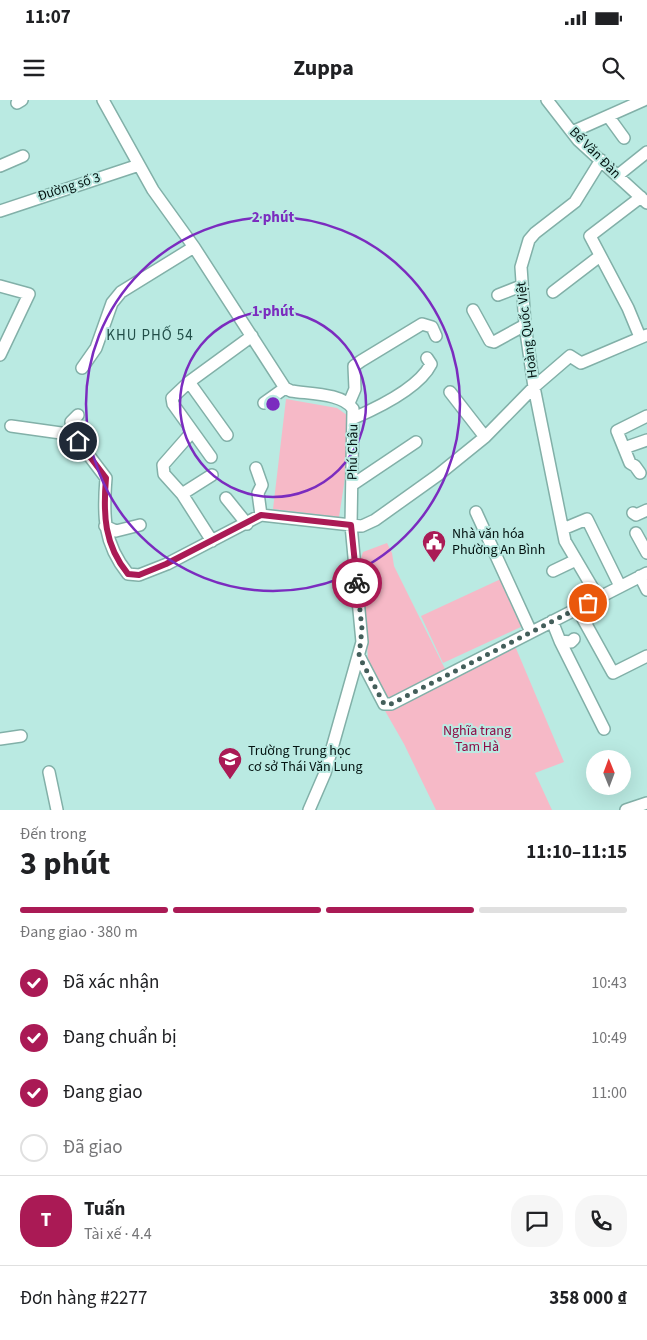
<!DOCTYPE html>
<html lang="vi">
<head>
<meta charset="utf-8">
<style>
	:root { --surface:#fff; --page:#f6f6f6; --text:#202124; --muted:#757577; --line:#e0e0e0; --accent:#aa1a55 }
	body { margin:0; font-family:"Source Sans 3",sans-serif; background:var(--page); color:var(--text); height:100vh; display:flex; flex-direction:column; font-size:19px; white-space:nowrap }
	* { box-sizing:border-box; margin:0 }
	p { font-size:16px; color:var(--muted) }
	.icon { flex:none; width:28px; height:28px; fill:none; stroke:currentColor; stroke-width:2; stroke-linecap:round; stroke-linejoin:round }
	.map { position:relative; height:710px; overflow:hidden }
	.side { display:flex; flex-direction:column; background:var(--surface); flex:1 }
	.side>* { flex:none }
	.needle { width:32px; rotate:359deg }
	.buttons { position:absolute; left:586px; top:650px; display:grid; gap:10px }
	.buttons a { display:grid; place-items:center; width:45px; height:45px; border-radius:50%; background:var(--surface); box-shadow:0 5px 20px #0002; font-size:25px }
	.pin { position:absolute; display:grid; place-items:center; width:42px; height:42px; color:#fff; margin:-21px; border:2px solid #fff; border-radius:50%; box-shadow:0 1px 5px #0007 }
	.courier { position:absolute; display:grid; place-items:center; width:50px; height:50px; margin:-25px; border:4px solid #aa1a55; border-radius:50%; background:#fff; color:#222; box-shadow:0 1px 6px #0007 }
	.overview em { font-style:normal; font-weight:700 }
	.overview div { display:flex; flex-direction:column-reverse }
	.overview { display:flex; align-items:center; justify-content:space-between; height:85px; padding:0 20px }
	h1 { font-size:32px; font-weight:700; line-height:38px }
	.bar { display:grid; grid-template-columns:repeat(4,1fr); gap:8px 5px; align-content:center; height:60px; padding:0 20px }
	.bar i { height:6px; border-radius:4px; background:var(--line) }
	.bar .current { background:var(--accent) }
	.bar p { grid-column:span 4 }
	.line { display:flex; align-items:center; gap:12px; padding:0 20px; border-top:1px solid var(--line) }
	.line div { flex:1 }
	.round { display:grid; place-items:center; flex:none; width:52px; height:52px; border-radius:20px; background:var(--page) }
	ol { padding:0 20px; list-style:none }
	li { display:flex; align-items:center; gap:15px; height:55px }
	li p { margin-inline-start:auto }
	li .icon { padding:5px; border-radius:50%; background:var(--accent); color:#fff; stroke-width:4 }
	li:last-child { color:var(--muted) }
	li i { width:28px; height:28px; border:2px solid var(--line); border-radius:50% }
	.status { display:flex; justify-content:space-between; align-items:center; height:35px; padding:0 25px; background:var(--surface); direction:ltr }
	.status svg { height:14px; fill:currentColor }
	header { display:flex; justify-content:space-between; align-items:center; height:65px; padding:0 20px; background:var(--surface); font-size:22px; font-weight:700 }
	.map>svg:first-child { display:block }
</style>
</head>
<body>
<div class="status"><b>11:07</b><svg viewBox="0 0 49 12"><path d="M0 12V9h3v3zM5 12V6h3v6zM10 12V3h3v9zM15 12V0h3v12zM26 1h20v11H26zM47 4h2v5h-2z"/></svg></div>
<header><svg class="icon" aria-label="menu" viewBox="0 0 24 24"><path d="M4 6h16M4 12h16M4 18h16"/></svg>Zuppa<svg class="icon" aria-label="search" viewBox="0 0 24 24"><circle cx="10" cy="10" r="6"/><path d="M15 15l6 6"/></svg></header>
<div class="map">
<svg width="647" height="710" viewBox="0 0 647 710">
	<rect width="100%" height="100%" fill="#baeae2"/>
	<!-- green -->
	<path fill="#f6b9c7" d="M286,299L337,308L354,320L339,417L273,409Z
		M387,443L392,453L394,466L449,577L515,546L564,662L535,673L552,710H436L404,644L384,609L387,597L368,559L361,458L363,452Z
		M503,478L525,525L443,563L421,516Z"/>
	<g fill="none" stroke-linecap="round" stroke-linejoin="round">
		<!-- minor casing -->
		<g stroke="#82b0a8" stroke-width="14">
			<path id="minor" d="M103,0L153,90L194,147L285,288L291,291C309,294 343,293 353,309L351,425L362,542L325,673L309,710
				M547,0L578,40L647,103
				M17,3L22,0
				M608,16L624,38
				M572,32L644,0
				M0,66L23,56
				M617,76L647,52
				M0,111L139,65
				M0,186L29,194L0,255
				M553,192L600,156
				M498,195L521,186
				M473,210L490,241L494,242L525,225
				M640,237L628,208L590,136L641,97
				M82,268L96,248L112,203L121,192L194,147
				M189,282L227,335
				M450,292L485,337
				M264,303L285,288
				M349,303L355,289L354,266L361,261L422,224L432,227L436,236
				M354,318C377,308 419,288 431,264L427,258
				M11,326L68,334L78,341L106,378C103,415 103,443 128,474L139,475L167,464L261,415L351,425L362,426L375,420L438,375L485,337L534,287L570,256L581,263L647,235
				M192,332L163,365L164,374L182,394L212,441
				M74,338L71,322L78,315
				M624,348L647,340
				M211,357L173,304L172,298L189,282L252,236
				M256,368L262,385L258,393L261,415
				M640,373L635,366L630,363L617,331L647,316
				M352,385L416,342
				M182,394L212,375
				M226,398L247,424
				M476,412L531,532
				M633,413L636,415L647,410
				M105,426L116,431L140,425
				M563,429L587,419L620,486
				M636,433L647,453
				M553,471L576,460
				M640,476L647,490
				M598,497L565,441L534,287L525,225L521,167L529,140L535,133L575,102L601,60
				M577,508L613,573L647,556
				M552,521L560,541L571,542L574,539
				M560,541L604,629
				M359,556L384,604H391L647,473
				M0,639L21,636
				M49,672L57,710
				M626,710L647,703"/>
		</g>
		<!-- minor -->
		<use href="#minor" stroke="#fff" stroke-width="11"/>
	</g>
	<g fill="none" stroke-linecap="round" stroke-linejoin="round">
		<!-- done -->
		<path stroke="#435e5a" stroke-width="5" stroke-dasharray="0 9" d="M357,483L362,529L359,556L384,604H391L588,503"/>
		<!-- route -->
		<path stroke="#aa1a55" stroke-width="6" d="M78,341L106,378C103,414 104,445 128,474L139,475L166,464L261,415L351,425L357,483"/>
	</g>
	<!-- distance rings -->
	<g fill="none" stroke="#7b2cbf" stroke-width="2.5">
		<circle cx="273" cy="304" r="93"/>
		<circle cx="273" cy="304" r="187"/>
	</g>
	<!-- icons -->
	<defs>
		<g id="civic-pin" transform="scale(1.25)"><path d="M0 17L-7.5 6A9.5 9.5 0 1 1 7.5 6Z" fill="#aa1a55" stroke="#baeae2"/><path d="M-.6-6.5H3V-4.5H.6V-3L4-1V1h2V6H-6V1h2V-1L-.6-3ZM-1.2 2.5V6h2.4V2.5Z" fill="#fff"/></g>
		<g id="school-pin" transform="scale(1.25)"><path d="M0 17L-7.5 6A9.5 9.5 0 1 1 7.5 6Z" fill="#aa1a55" stroke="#baeae2"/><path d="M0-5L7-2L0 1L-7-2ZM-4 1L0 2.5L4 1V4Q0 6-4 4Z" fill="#fff"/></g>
	</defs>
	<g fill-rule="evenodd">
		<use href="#civic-pin" x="434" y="442"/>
		<use href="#school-pin" x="230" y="659"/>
	</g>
	<g text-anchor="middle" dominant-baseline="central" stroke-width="4" stroke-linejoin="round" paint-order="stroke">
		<!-- street labels -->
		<g font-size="14" fill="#031311" stroke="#baeae2">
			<text transform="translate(595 53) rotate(45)">Bế Văn Đàn</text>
			<text transform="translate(69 87) rotate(-18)">Đường số 3</text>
			<text transform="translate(527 230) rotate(-97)">Hoàng Quốc Việt</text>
			<text transform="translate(353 352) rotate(-89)">Phú Châu</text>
		</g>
		<!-- poi labels -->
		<g font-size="14" fill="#031311" stroke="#baeae2" text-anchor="start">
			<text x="452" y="434">Nhà văn hóa<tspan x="452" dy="16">Phường An Bình</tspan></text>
			<text x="248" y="651">Trường Trung học<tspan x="248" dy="16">cơ sở Thái Văn Lung</tspan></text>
		</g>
		<!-- park labels -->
		<g font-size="14" fill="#8e0a44" stroke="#baeae2">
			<text x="477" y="631">Nghĩa trang<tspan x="477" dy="16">Tam Hà</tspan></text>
		</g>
		<!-- neighbourhood labels -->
		<g font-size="15" letter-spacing="1" fill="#214e48" stroke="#baeae2">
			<text x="150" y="235">KHU PHỐ 54</text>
		</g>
	</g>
	<circle cx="273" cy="304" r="8" fill="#7b2cbf" stroke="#baeae2" stroke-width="2.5"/>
	<g font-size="15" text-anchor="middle" font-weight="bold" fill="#7b2cbf" stroke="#baeae2" stroke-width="4" stroke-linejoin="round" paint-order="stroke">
		<text x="273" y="122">2 phút</text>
		<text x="273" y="216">1 phút</text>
	</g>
</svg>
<div class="buttons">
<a><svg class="needle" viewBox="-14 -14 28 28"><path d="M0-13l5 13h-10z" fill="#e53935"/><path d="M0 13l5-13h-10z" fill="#757577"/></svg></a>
</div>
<div class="pin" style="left:588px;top:503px;background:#ea580c"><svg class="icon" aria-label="bag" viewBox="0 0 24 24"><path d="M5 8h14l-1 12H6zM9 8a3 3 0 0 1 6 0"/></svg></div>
<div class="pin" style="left:78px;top:341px;background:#1f2937"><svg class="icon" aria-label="home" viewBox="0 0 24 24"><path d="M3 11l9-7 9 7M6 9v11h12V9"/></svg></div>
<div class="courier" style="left:357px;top:483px"><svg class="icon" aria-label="bike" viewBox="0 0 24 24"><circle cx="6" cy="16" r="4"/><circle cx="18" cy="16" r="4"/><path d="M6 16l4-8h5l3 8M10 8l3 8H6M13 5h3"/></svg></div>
</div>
<section class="side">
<div class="overview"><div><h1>3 phút</h1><p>Đến trong</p></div><em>11:10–11:15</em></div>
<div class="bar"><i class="current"></i><i class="current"></i><i class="current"></i><i></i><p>Đang giao · 380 m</p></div>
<ol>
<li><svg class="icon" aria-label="check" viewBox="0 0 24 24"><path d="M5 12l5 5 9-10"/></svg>Đã xác nhận<p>10:43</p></li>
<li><svg class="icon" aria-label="check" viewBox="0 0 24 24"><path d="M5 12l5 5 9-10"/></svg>Đang chuẩn bị<p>10:49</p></li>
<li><svg class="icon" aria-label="check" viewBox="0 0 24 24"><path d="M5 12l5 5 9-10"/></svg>Đang giao<p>11:00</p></li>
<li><i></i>Đã giao</li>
</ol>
<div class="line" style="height:90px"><b class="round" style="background:var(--accent);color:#fff">T</b><div><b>Tuấn</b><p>Tài xế · 4.4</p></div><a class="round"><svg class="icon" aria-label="chat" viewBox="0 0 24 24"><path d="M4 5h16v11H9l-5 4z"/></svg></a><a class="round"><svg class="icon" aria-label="phone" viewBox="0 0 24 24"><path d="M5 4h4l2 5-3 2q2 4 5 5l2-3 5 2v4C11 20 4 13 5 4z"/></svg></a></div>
<div class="line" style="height:65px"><div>Đơn hàng #2277</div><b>358 000 ₫</b></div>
</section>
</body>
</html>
